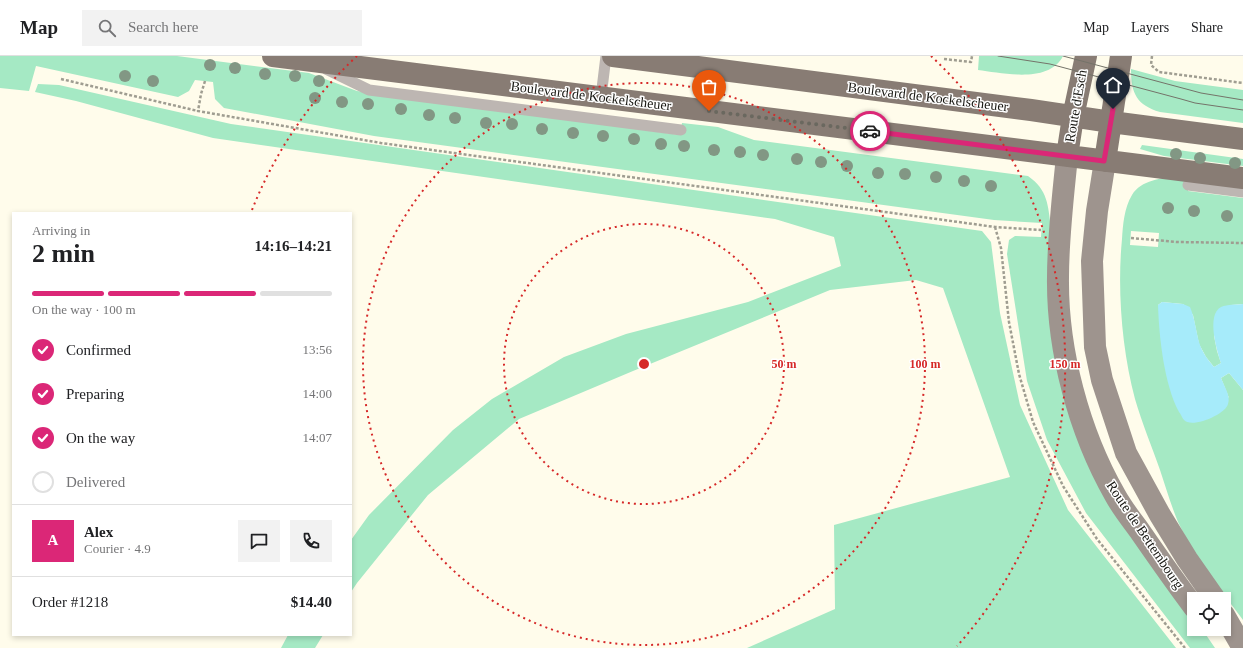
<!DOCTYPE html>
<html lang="en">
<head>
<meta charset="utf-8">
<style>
	:root { --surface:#fff; --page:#f2f2f2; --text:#202124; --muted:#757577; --line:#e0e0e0; --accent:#db2777 }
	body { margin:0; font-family:Georgia,serif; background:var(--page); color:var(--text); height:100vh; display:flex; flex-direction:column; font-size:15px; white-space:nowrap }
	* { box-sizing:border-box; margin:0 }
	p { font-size:13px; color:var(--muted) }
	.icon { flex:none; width:22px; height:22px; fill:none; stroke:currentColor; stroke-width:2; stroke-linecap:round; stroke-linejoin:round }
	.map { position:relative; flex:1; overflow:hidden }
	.side { position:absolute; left:12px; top:156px; width:340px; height:424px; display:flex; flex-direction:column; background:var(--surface); border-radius:0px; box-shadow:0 2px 6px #0003 }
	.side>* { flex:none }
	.controls { position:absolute; left:1187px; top:536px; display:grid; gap:8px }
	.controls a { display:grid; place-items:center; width:44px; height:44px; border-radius:0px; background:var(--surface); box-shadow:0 2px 6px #0003; font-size:20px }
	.pin { position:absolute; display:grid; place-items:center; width:34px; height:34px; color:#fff; margin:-41px -17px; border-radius:50% 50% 50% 0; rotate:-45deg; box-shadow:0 0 4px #0007 }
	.pin .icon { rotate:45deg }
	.courier { position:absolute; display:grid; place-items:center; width:40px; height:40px; margin:-20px; border:3px solid #db2777; border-radius:50%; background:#fff; color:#222; box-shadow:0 1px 5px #0007 }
	.summary em { font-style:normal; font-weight:700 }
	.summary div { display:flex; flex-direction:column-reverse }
	.summary { display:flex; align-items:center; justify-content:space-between; height:68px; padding:0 20px }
	h1 { font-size:26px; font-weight:700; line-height:30px }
	.bar { display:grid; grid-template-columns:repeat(4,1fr); gap:6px 4px; align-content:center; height:48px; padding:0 20px }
	.bar i { height:5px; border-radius:3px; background:var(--line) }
	.bar .active { background:var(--accent) }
	.bar p { grid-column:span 4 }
	.line { display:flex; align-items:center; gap:10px; padding:0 20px; border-top:1px solid var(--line) }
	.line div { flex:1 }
	.round { display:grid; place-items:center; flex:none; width:42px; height:42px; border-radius:0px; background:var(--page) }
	ol { padding:0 20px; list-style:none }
	li { display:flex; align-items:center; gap:12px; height:44px }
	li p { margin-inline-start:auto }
	li .icon { padding:4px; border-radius:50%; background:var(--accent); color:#fff; stroke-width:4 }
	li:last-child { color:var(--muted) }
	li i { width:22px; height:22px; border:2px solid var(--line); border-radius:50% }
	header { display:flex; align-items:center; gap:24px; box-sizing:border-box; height:56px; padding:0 20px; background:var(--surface); border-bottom:1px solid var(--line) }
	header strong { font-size:19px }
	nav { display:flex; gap:22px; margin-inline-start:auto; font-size:14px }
	.search { width:280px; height:36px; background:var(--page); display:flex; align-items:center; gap:10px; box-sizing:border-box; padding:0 14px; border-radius:0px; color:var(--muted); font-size:15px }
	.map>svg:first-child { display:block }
</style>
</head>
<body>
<header>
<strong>Map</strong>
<div class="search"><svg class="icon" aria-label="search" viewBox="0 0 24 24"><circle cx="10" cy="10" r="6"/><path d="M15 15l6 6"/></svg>Search here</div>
<nav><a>Map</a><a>Layers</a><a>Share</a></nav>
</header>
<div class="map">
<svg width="1243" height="592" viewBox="0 0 1243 592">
	<rect width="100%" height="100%" fill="#fffceb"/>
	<!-- green -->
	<path fill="#a5e9c4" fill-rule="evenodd" d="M0,0H177L309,17L357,35L680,79L682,67L718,71L754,84L1028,120C1048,134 1048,149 1051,172L1052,276L1140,485L1194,562V573H1202L1215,592H1190L1086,457L1047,384L1027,325L1007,198L1009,184L1015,180L1041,181L1042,167L994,164L374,80L224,52L215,43L213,26L195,24L189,35L178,41L36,10L29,35L0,32Z
		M979,0H1063C1049,28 1002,17 978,14Z
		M1131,13L1175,25L1243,34V67L1160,56C1137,49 1131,38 1131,13Z
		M38,28L59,29L231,68L982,175L991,186L1000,257L1020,349L1068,454L1176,592H747L835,553L834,469L1010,421L943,232L916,224L830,234L633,315L519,363L428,439L357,527L351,536V484L369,459L453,374L492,343L564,301L626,278L748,246L841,210L834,181L775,163L213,82L76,45L35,36Z
		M1142,89L1243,103V110L1164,100L1140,93Z
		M1177,120L1188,122V135L1243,142V248L1231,249L1214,280L1217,295L1221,307L1214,311L1206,301L1199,288L1193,259L1183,248L1162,246L1158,249L1229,342L1221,322L1229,317L1243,334V564C1220,533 1194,501 1178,466C1171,449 1166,432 1160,414C1152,391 1142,367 1135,343C1122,294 1117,234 1122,183C1123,169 1124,152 1132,139C1141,124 1162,122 1177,120ZM1131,175L1159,177L1158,191L1130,189Z
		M288,579H323L315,592H281Z"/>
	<!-- water -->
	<path fill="#a6ebfa" d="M1162,246L1183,248L1190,251C1195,263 1196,275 1199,286C1202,296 1208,304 1214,311L1221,307C1217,295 1206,259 1221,251C1228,248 1236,249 1243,248V334L1229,317L1221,322C1224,330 1231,340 1228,348C1226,358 1192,373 1184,364C1182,362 1181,358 1179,356C1164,328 1159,280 1158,249Z"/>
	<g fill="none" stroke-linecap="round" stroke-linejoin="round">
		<!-- path -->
		<path stroke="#9f9d91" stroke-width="2.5" stroke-dasharray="3 2" stroke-linecap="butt" d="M1152,0L1151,9L1159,16L1243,27
			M944,3L971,6L972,0
			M61,23L198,55
			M205,25L201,38L198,55L381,87L995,171L1041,174
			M995,171L1001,192L1009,266L1019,318L1033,366L1063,430L1097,483L1185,592
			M1131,182L1177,186L1243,187"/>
		<!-- lane -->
		<path stroke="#bdb6b2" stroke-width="11" d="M326,13L369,34L681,74
			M601,41L606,0
			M1188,129L1243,136"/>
		<!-- secondary -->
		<path stroke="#9e948e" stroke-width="22" d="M1067,100C1063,141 1058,181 1058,221C1057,294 1079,376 1115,439C1122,452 1131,463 1139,474C1157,500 1175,526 1194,551
			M1105,105L1097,155L1092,205L1095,291L1102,324L1126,397L1160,459L1187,503L1215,543
			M1224,559L1243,592"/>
		<!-- primary -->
		<path stroke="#887c74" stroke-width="22" d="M273,0L1243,122
			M613,0L1031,54L1111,66L1243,83
			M1067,100L1073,61L1086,0
			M1105,105L1121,0"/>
		<!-- tram -->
		<path stroke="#747369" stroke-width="1" d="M998,0L1050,8L1181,43L1195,47L1243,54
			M1063,0L1201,37L1243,44"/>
	</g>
	<!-- trees -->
	<g fill="#829784">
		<circle cx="210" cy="9" r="6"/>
		<circle cx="235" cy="12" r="6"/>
		<circle cx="265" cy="18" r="6"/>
		<circle cx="125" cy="20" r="6"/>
		<circle cx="295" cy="20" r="6"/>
		<circle cx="153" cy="25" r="6"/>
		<circle cx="319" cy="25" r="6"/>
		<circle cx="315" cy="42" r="6"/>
		<circle cx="342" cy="46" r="6"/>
		<circle cx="368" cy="48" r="6"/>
		<circle cx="401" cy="53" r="6"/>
		<circle cx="429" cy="59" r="6"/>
		<circle cx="455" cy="62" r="6"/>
		<circle cx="486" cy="67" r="6"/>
		<circle cx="512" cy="68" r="6"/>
		<circle cx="542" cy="73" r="6"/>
		<circle cx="573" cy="77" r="6"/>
		<circle cx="603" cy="80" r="6"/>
		<circle cx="634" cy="83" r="6"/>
		<circle cx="661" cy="88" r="6"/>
		<circle cx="684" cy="90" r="6"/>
		<circle cx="714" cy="94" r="6"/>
		<circle cx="740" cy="96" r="6"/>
		<circle cx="1176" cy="98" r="6"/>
		<circle cx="763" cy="99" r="6"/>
		<circle cx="1200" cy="102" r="6"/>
		<circle cx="797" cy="103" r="6"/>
		<circle cx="821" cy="106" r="6"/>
		<circle cx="1235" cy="107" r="6"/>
		<circle cx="847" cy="110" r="6"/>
		<circle cx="878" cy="117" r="6"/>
		<circle cx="905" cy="118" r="6"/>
		<circle cx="936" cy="121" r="6"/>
		<circle cx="964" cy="125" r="6"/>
		<circle cx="991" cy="130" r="6"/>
		<circle cx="1168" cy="152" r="6"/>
		<circle cx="1194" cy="155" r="6"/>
		<circle cx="1227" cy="160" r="6"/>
	</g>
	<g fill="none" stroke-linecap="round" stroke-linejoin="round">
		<!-- done -->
		<path stroke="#6a685f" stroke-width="4" stroke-dasharray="0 7.2" d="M709,55L870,75"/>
		<!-- route -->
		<path stroke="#db2777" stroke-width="5" d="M870,75L1104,105L1113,53"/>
	</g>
	<!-- distance rings -->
	<g fill="none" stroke="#d62828" stroke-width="2" stroke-dasharray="2 4">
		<circle cx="644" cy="308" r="140"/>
		<circle cx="644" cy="308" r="281"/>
		<path d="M252 154A421 421 0 0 1 357 0M931 0A421 421 0 0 1 957 590"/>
	</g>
	<g text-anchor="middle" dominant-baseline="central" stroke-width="3" stroke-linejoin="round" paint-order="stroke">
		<!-- street labels -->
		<g font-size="14" fill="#191813" stroke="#fff">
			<text transform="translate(591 40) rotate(7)">Boulevard de Kockelscheuer</text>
			<text transform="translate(928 41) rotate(7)">Boulevard de Kockelscheuer</text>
			<text transform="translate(1076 50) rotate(-80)">Route d'Esch</text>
			<text transform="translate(1145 479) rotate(56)">Route de Bettembourg</text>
		</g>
	</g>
	<circle cx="644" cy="308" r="6" fill="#d62828" stroke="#fff" stroke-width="2"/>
	<g font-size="12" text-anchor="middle" font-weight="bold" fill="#d62828" stroke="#fff" stroke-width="3" stroke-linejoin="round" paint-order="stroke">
		<text x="784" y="312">50 m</text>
		<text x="925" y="312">100 m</text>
		<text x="1065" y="312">150 m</text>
	</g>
</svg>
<div class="controls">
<a><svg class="icon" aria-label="locate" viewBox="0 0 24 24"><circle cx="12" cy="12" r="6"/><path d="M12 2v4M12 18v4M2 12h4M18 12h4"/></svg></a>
</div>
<div class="pin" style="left:709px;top:55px;background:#ea580c"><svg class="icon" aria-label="bag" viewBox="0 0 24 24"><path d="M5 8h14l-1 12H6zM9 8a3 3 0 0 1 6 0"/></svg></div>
<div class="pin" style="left:1113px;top:53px;background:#1f2937"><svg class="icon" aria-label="home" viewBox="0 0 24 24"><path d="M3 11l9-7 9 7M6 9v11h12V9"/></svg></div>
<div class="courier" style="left:870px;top:75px"><svg class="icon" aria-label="car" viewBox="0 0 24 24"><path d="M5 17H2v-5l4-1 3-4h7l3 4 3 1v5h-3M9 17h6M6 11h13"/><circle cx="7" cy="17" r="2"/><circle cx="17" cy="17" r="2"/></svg></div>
<section class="side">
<div class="summary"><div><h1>2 min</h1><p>Arriving in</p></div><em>14:16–14:21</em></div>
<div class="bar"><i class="active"></i><i class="active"></i><i class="active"></i><i></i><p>On the way · 100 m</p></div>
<ol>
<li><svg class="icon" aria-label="check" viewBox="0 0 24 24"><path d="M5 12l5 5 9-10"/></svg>Confirmed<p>13:56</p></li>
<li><svg class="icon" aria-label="check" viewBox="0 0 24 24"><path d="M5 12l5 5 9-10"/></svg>Preparing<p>14:00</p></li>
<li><svg class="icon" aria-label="check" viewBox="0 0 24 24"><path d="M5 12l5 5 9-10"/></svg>On the way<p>14:07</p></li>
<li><i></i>Delivered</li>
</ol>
<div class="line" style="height:72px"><b class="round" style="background:var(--accent);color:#fff">A</b><div><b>Alex</b><p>Courier · 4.9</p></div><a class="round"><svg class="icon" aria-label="chat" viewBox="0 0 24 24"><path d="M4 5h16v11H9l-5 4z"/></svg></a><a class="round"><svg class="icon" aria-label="phone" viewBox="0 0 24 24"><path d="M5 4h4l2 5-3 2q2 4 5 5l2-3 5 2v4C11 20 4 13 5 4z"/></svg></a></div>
<div class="line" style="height:52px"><div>Order #1218</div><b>$14.40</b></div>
</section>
</div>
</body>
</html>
